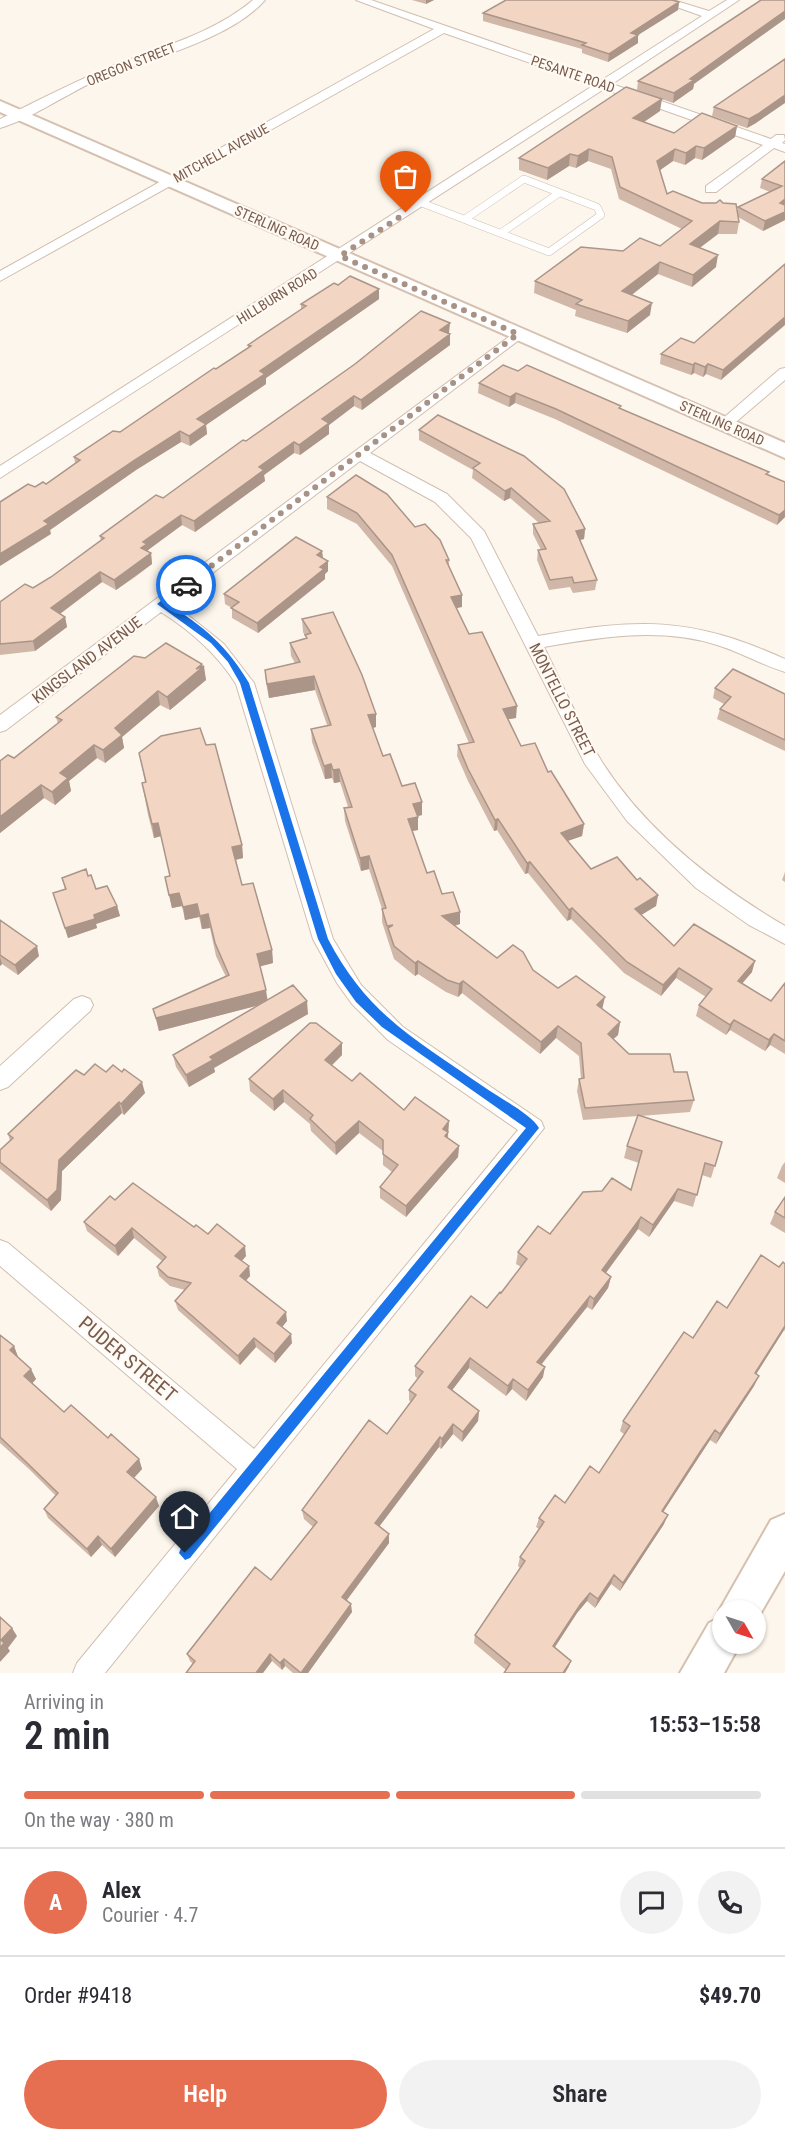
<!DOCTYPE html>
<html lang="en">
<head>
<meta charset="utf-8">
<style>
	:root { --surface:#fff; --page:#f2f2f3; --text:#2b2b33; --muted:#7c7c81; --line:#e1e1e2; --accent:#e76f51 }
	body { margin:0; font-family:"Roboto Condensed",sans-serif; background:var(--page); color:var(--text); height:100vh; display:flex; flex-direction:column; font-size:22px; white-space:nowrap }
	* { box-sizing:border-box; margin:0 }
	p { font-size:20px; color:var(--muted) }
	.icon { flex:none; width:33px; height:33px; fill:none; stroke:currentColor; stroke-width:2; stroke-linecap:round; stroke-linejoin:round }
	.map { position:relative; height:1673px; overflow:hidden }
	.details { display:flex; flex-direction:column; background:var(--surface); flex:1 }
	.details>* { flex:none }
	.needle { width:39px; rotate:129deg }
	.buttons { position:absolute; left:712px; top:1600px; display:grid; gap:12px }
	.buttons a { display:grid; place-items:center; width:54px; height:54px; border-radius:50%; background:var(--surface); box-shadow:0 2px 4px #0004; font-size:30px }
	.pin { position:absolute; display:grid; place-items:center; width:51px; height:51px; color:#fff; margin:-62px -26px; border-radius:50% 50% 50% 0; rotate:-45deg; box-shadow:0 0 6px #0007 }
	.pin .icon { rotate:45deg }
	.courier { position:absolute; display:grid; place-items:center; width:60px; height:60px; margin:-30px; border:4px solid #1a73e8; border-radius:50%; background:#fff; color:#222; box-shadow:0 2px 8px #0007 }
	.summary em { font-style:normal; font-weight:600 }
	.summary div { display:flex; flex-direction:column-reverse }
	.summary { display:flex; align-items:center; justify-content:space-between; height:102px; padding:0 24px }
	h1 { font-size:39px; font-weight:600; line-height:45px }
	.bar { display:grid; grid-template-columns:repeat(4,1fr); gap:9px 6px; align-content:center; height:72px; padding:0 24px }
	.bar i { height:8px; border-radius:4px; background:var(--line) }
	.bar .active { background:var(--accent) }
	.bar p { grid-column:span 4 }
	.line { display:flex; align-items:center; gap:15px; padding:0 24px; border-top:2px solid var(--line) }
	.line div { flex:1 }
	.round { display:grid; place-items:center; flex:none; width:63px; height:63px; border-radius:32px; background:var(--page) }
	.button { display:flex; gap:12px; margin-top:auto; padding:12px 24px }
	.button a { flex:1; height:69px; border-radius:36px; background:var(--accent); color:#fff; font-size:24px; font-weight:600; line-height:69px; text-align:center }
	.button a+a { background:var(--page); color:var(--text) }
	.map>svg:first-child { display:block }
</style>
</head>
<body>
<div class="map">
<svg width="785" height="1673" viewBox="0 0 785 1673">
	<rect width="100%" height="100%" fill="#fdf6ec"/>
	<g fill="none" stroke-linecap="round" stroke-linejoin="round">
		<!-- lane casing -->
		<g stroke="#d1beb0" stroke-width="8">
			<path id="lane" d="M422,203L549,252L601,215L597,207L524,179L465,219
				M501,233L559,193"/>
		</g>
		<!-- street casing -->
		<g stroke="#d1beb0" stroke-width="2">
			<path id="street" d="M253,0H265C230,41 141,61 91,83C64,96 28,120 0,128V119C37,101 74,82 112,66C160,47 213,34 253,0Z
				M356,0H371L602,80L702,16L657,0H673L709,11L727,0H739L612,84L771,139L776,135H784L785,140L782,143L785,144V152L774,148L716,192H706V186L763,145L604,89L0,478V466L594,85L444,33L0,281V271L434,29Z
				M518,330L525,334L523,337L370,453L447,494L484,531L538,636C638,618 690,616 785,659V672C762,665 740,652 717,645C660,627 601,637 544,647C563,685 580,726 602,762C647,832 714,884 785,926V944L749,925L696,888L627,821L585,764L471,538L435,502L360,461L173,603L224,644L254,683L333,939L361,985L403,1027L541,1121L544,1128L105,1673H73L77,1663L237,1469L0,1266V1240L8,1243L254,1449L518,1130L388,1040L352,1004L337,983L313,939L236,684C217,654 191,631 161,612L6,730L0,732V715Z
				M785,368V380L730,427H720L717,424L720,421L780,369Z
				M82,996L90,999L93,1005L90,1011L8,1087L0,1090V1066L74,999Z"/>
		</g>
		<!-- secondary casing -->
		<g stroke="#d6c0b0" stroke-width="4">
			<path id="secondary" d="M0,101L785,443V458L0,112Z
				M785,1514V1571L756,1621V1611H723V1644H740L724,1673H680L709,1623L721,1617L719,1611L771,1520Z"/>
		</g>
		<!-- lane -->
		<use href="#lane" stroke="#fff" stroke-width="7"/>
		<!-- street -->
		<use href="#street" fill="#fff" fill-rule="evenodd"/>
		<!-- secondary -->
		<use href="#secondary" fill="#fff" fill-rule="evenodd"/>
	</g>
	<!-- wall -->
	<path fill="#d1b7a8" d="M412,0H434L426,4Z
		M679,2L678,10L638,35V43L608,62L582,53V49L483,21V13Z
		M785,59L756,123L747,128L712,116L714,107Z
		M638,81L694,84L693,89L673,103L637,90Z
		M660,111L644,122L674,133L737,126L735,137L702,160L695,158L685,165L673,161L660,170L667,194L702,203H723L737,211L738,207L770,192L760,188L762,179L785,161V220L763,231L738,217L739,222L737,234H718L699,248L716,267L692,287L658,274L632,295L650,315L627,333L575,316L576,310L534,293L535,281L623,251L660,246L682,229L619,199L611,169L588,161L576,168L569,166L547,180L519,170V158Z
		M785,264L721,380L706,374L703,377L694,373L691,375L660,364L661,354L694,343Z
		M379,299L266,378V384L206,425L207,434L190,446L181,442L136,470L50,530L51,534L35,487L46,484L75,463L74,457L120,432L248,348V345L301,310V304Z
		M449,333L450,334V345L362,410L354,406L329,425V434L300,455L294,453L264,475L265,481L195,532L182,525L148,550V552L151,553L152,564L135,577L116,590L102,582L60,614L65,617L67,627L35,651L0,655V602L33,588L51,577L101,541L100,536L163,498L246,441Z
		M518,371L621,409L768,475L785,517L777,525L555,419L515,403L509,407L478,393L479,383Z
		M438,415L585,529L584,539L580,540L597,580L595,590L573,593L570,587L549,590L537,560L538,550H541L533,534V524L539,523L510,498L504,501L472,478L473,470L419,440V430Z
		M327,497L415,527L449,560V567L462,595V607L456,608L469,634L516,718L508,719L521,746L548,772L584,824L582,836L567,841L591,869L637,880L658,895L656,906L641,915L674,946L752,972L742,983L771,1001L785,983V1054L770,1045L765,1051L730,1030L726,1035L696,1016L699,1005L706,997L676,978L661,996L624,973L571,919L567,921L528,873L525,874L497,830L494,831L468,781L457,756L458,745L469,743L392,566L357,524L327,509Z
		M322,551L323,558L328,561V571L325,574V579L258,633L232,618V608L225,604L224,594Z
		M302,619L376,727L373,728L383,756L402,786L422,815L418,816V830L412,831L427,873L442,894L460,912V924L455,926L497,958L533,970L558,988L603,1009L620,1022L618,1035L613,1039L629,1054L674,1072L694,1100L690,1112L640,1116L722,1142L711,1178L702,1175L693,1207L674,1201L649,1237L638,1229L606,1273L611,1277L608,1288L592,1310L587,1307L542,1364L543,1377L526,1401L512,1389L506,1396L469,1368L452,1390L479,1411L478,1421L462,1442L453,1434L441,1449L439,1447L379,1527L389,1534V1543L347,1600L352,1612L308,1673H293L285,1666L282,1670L272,1661L193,1664L190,1661L187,1654L271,1580L313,1527L304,1519L302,1510L387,1434L411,1402L409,1400V1390L418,1379L415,1376V1366L487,1308L501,1293L521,1267L516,1264L518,1252L631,1190L639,1163L624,1158L627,1146L638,1116L583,1120L577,1091L579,1079H581L579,1056L556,1038L540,1054L462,993L458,997L446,992L418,974L415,976L394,959L382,922V909L369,869L361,871L345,821L344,808L348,807L340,782L334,783L332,778L325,779L312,742L311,729L327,725L315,690L269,698L266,683L265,670L295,663L291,656L290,643L306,638L303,632Z
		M145,658L202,664L206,680L170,710L160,705L122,737L124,748L105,763L97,758L69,781L71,791L55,805L44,798L0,833V761L14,758L58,724L56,717Z
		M715,688L785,694V751L717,719L720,709L724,704L713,698Z
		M139,753L242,845L243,858L236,860L242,885L272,950L273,963L260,966L267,1000L308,1014L214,1068L215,1072L189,1087L176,1067L173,1055L259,1005L159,1031L153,1009L226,977L216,956L210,928L202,929L199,917L185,920L182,906L172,908L165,877L170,876L161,836L154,838L148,815L142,783L145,782Z
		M785,872V882L782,880Z
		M88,876L96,889L117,906L120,916L96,924L97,928L68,938L53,893L65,890L62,878Z
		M0,920L39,956L18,975L2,964L0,966Z
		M342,1055L332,1065L352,1081L404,1110L449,1121L448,1138L459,1146L458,1157L406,1217L380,1198V1187L392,1172L383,1165V1151L359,1133L336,1155L311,1131L310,1124L284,1102L274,1111L250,1091L249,1079Z
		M106,1072L145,1093L124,1115L122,1113L62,1171L61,1200L51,1211L0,1169V1150L10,1141L8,1134Z
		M785,1162V1183L777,1178L782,1166Z
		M785,1197V1233L770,1224L775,1212Z
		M115,1200L194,1227L246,1256L242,1261L249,1266L250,1276L246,1280L287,1321L282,1327L292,1343L275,1363L256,1347L240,1365L178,1310L175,1301L185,1290L170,1286L159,1276L157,1267L162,1261L134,1238L118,1256L87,1231L84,1222Z
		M785,1264V1331L784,1330L756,1374L754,1386L716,1444L710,1440L663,1512L664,1524L620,1591L611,1584L595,1608L587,1601L577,1613L555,1647L571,1661L568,1668L506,1670L474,1643L475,1635L520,1568L518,1566L520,1557L539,1529L536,1527L539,1518L565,1503L599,1473L625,1435L620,1431L623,1421L693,1338L727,1308Z
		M0,1335L14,1346L18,1357L36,1379L32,1383L64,1412L108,1438L139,1459L142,1469L134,1478L159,1506L115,1557L102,1545L91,1557L48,1518L44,1509L56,1496L29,1469L0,1443Z"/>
	<!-- shaded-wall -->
	<path fill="#aa9588" d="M426,0H434L426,4Z
		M679,2L678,10L638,35V43L608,62L609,54L631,33Z
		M785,11V19L694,84L693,89L673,103L674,93L690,79Z
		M785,95V103L756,123L747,128L749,119Z
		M662,99L660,111L632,130L633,118Z
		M737,126L735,137L702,160L704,148Z
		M696,146L695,158L685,165L686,153Z
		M589,149L588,161L576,168L578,156Z
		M675,149L673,161L656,173L657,161Z
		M570,154L569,166L547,180L548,168Z
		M785,199V207L780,203Z
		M785,212V220L763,231L765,221Z
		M720,221L718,234L688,257L690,244Z
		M718,255L716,267L692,287L693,275Z
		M660,262L658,274L621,303L622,291Z
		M379,289V299L266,378V384L206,425L207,434L190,446L189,436L197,419L260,371Z
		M652,303L650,315L627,333L628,321Z
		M785,317V325L721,380L723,370Z
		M450,323L449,333L440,340V330Z
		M450,334V345L362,410L361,400Z
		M695,363L694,373L691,375L693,365Z
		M708,364L706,374L703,377L705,367Z
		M516,393L515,403L509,407L510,397Z
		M354,396V406L329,425V434L300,455L299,445L322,419Z
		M180,431L181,442L136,470L50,530L51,534L0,566V554L44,521L135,460Z
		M294,442V453L264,475L265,481L195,532L194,521L259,467Z
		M511,488L510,498L504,501L505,491Z
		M785,510V517L777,525L779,515Z
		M181,515L182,525L148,550V555L141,548L143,542Z
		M585,529L584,539L575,541L576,531Z
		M322,551L323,561L317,555Z
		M151,553L152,564L116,590L114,580Z
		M328,561V571L325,574V579L258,633L257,623Z
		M100,572L102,582L53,619L51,608Z
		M462,595V607L451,609V597Z
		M65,617L67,627L35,651L33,641Z
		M202,664V668L204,666L206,680L170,710L167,697Z
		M314,676L315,690L269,698L267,684Z
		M158,691L160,705L122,737L124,748L105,763L103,750L115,728Z
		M517,706L516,718L502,720L503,709Z
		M376,714V727L368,729V715Z
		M94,745L97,758L69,781L71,791L55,805L52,792L60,773Z
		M331,764L332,778L325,779L324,766Z
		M339,769L340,782L334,783L333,770Z
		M41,785L44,798L0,833V817Z
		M422,802V815L413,817V804Z
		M418,817V830L407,832L408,819Z
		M498,819L497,830L494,831L495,820Z
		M158,823L161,836L154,838L152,824Z
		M584,824L582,836L559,844L561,833Z
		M242,845L243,858L234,860L232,847Z
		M369,856V869L361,871L360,858Z
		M530,862L528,873L525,874L527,863Z
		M179,893L182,906L172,908L169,895Z
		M658,895L656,906L633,920L635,909Z
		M197,904L199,917L185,920L183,907Z
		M117,906L120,916L96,924L97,928L68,938L65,928L94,915Z
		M572,908L571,919L567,921L569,910Z
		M460,912V924L442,928V916Z
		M208,914L210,928L202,929L200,916Z
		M37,946L39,956L18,975L15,965Z
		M272,950L273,963L258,967L257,954Z
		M0,957L2,964L0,966Z
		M418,961V974L415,976V963Z
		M755,961L752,972L735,992L738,981Z
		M679,968L676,978L661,996L663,985Z
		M463,981L462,993L458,997L459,984Z
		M266,990L268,1003L159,1031L156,1018Z
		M605,997L602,1010L597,1005Z
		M307,1001L308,1014L214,1068L215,1072L189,1087L186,1075L210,1057Z
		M734,1020L730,1030L726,1035L730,1025Z
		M620,1022L618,1035L606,1046L608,1034Z
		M558,1026L556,1038L540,1054L541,1042Z
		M774,1034L770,1045L765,1051L769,1040Z
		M342,1043V1055L325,1072V1060Z
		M142,1082L145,1093L124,1115L121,1104Z
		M283,1090L284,1102L274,1111L273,1099Z
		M119,1102L122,1113L62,1171L61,1200L51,1211L47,1200L59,1160Z
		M359,1121V1133L336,1155L335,1143Z
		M449,1121L447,1144L443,1129Z
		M459,1146L458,1157L406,1217V1206Z
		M678,1189L674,1201L649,1237L653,1225Z
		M641,1217L638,1229L599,1282L602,1270Z
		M132,1228L134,1238L118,1256L115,1246Z
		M245,1246L246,1256L237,1266L235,1256Z
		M249,1266L250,1276L242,1285L240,1276Z
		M611,1277L608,1288L592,1310L594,1299Z
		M590,1296L587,1307L535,1372L537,1362Z
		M286,1312L287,1321L278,1332L277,1323Z
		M785,1326L784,1330L750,1384L755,1373Z
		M291,1334L292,1343L275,1363L274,1354Z
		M254,1338L256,1347L240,1365L238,1356Z
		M14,1346L18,1357L15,1361L10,1350Z
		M470,1358L469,1368L447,1397L448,1387Z
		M545,1367L543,1377L526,1401L528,1390Z
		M31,1369L36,1379L29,1387L24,1376Z
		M759,1376L754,1386L716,1444L720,1434Z
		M513,1379L512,1389L506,1396L508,1386Z
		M479,1411L478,1421L462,1442L463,1432Z
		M453,1424V1434L441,1449L442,1439Z
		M715,1430L710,1440L658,1520L662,1511Z
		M440,1437L439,1447L375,1532V1523Z
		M139,1459L142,1469L131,1481L127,1472Z
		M156,1497L159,1506L115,1557L111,1549Z
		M668,1515L664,1524L620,1591L623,1583Z
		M389,1534V1543L343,1605L342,1597Z
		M98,1536L102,1545L91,1557L87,1549Z
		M614,1575L611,1584L595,1608L598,1599Z
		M590,1593L587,1601L577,1613L551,1653L553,1646L580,1605Z
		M351,1604L352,1612L308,1673H301Z
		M12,1628L17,1636L8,1648L10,1651L0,1662V1648L1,1640Z
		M270,1654L272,1661L263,1673H256Z
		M284,1659L285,1666L282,1670L280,1663Z
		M571,1661L568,1668L565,1673H563Z"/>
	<!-- building -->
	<path fill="#f3d5c3" stroke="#aa9588" stroke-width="1.5" d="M506,0H672L679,2L631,33L638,35L609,54L582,45L586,43L483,13Z
		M761,0H785V11L690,79L694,80L674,93L638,81Z
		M785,59V95L758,114L749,119L714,107Z
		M626,87L662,99L633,118L674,133L702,113L737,126L704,148L696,146L686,153L675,149L657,161L667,194L673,191L702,203H716L720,200L723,203L736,204L739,222L720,221L690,244L718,255L693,275L660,262L622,291L652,303L628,321L576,304L582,300L535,281L581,247L623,251L640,238L660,246L692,221L620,187L612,157L589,149L578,156L570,154L548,168L519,158Z
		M785,161V199L780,203L785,205V212L765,221L738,207L782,186L762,179Z
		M785,264V317L723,370L708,364L705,367L695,363L693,365L661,354L681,338L694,343Z
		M350,276L379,289L260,371L265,374L197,419L206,424L189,436L180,431L135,460L44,521L49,524L0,554V502L28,484L35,487L43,482L46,484L80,460L74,457L113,431L120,432L214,368L216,369L251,346L248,345L306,306L301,304L334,283L338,285Z
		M421,311L450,323L440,330L450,334L361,400L354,396L322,419L329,423L299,445L294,442L259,467L264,470L194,521L181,515L143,542L147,544L141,548L151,553L114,580L100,572L51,608L65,617L33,641L0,644V602L25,584L33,588L51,577L104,538L100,536L156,495L163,498L243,440L246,441L355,364Z
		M503,365L518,371L527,365L621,406L619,408L769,472L766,474L785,482V510L779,515L556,409L516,393L510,397L479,383Z
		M438,415L524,456L564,489L585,529L576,531L597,580L574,583L572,577L550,580L538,550L546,549L533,524L550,521L511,488L505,491L473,468L480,463L419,430Z
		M356,475L387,494L415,527L425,524L440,540L449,560H446L462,595L451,597L469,634L482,632L517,706L503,709L521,746L535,743L548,772L551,771L584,824L561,833L591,869L617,857L637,880L640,878L658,895L635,909L674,946L694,924L755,961L738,981L771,1001L785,983V1041L774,1034L769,1040L734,1020L730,1025L699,1005L712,989L679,968L663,985L627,962L572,908L569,910L530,862L527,863L498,819L495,820L468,769L458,745L474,742L392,555L357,513L327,497Z
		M296,537L322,551L317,555L328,561L320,567L324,569L257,623L231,608L239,602L224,594Z
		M333,612L362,675L376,714L368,715L383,756L390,754L402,786L415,783L422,802L413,804L418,817L408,819L427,873L434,871L442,894L453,892L460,912L442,916L497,958L513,945L523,952L533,970L558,988L576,976L605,997L597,1005L620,1022L608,1034L629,1054H670L674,1072H687L694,1100L585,1108L579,1079L584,1078L581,1043L558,1026L541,1042L463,981L459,984L447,980L418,961L415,963L394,946L388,928L393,925L387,926L382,909L386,908L369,856L360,858L344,808L352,807L339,769L333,770L331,764L324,766L311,729L331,725L314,676L267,684L265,670L300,662L290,643L307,638L305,635L311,633L302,619Z
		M166,643L202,664L196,669L204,666L167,697L158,691L115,728L122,735L103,750L94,745L60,773L68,778L52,792L41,785L0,817V761L8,755L14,758L62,720L56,717L134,656L145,658Z
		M733,669L785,694V740L720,709L731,697L715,688Z
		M200,728L206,745L215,744L242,845L232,847L242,885L253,883L272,950L257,954L266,990L156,1018L153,1009L229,975L215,943L208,914L200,916L197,904L183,907L179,893L169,895L165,877L170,876L158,823L152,824L142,783L146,782L139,753L161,736Z
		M86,869L88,876L91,875L96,889L107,886L117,906L94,915L95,919L65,928L53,893L66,889L62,878Z
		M0,920L37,946L15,965L0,955Z
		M293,985L307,1001L210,1057L213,1060L186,1075L173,1055Z
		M310,1023H316L342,1043L325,1060L352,1081L360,1073L404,1110L415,1097L449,1121L443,1129L448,1132L445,1136L459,1146L406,1206L380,1187L398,1165L383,1154V1140L359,1121L335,1143L310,1119L313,1115L283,1090L273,1099L249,1079Z
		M95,1064L106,1072L113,1065L122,1072L124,1069L142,1082L121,1104L119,1102L59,1160L57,1190L47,1200L0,1162V1150L13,1138L8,1134L76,1070L84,1075Z
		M638,1115L722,1142L715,1166L705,1163L697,1195L678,1189L653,1225L641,1217L602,1270L611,1277L594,1299L590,1296L537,1362L545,1367L528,1390L513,1379L508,1386L470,1358L448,1387L479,1411L463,1432L453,1424L442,1439L440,1437L375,1523L389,1534L342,1597L351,1604L301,1673L284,1659L280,1663L270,1654L256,1673H186L195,1661L187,1654L255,1567L271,1580L317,1522L302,1510L369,1420L387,1434L416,1395L409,1390L423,1372L415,1366L471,1296L487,1308L500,1292L501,1293L527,1259L518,1252L538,1226L550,1234L583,1192L602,1191L612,1178L631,1190L642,1151L627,1146Z
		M133,1183L194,1227L196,1225L208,1234L217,1224L245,1246L235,1256L249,1266L240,1276L286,1312L277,1323L291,1334L274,1354L254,1338L238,1356L175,1301L191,1283L168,1277L157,1267L166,1257L132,1228L115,1246L84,1222L110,1196L115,1200Z
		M785,1197V1218L775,1212Z
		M761,1255L779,1267L783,1262L785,1264V1326L755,1373L759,1376L720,1434L715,1430L700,1452L662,1511L668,1515L623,1583L614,1575L598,1599L590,1593L580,1605L553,1646L571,1661L563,1673H504L510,1664L475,1635L525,1561L520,1557L544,1522L539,1518L555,1495L565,1503L590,1466L599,1473L630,1426L623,1421L684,1332L693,1338L717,1301L727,1308Z
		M0,1335L14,1346L10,1350L31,1369L24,1376L64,1412L71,1405L108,1438L111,1434L139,1459L127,1472L156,1497L111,1549L98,1536L87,1549L44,1509L58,1493L24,1460L0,1437Z
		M0,1617L12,1628L1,1640L4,1643L0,1648Z"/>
	<!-- route -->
	<path fill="#1a73e8" d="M183,583L190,585L167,604C203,625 228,647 249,683L328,939C368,1016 418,1041 487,1089C500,1098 532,1115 539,1128L190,1558L185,1560L179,1553L181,1548L526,1128L382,1027L356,1002L336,974L318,939L240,683L228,662L211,643L157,604Z"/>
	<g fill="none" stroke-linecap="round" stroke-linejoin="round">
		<!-- done -->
		<path stroke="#a89285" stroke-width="6" stroke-dasharray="0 10.8" d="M186,585L518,334L340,256L406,213"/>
	</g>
	<g text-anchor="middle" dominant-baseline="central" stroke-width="4.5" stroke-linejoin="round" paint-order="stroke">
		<!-- far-street labels -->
		<g font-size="14" fill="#7a5c4d" stroke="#fffaf3">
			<text transform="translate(131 64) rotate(-22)">OREGON STREET</text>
			<text transform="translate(573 74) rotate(19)">PESANTE ROAD</text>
			<text transform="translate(221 153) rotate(-29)">MITCHELL AVENUE</text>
			<text transform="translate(277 228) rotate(24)">STERLING ROAD</text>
			<text transform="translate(277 296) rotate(-32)">HILLBURN ROAD</text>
			<text transform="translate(722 423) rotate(24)">STERLING ROAD</text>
		</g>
		<!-- street labels -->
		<g font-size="16" fill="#7a5c4d" stroke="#fffaf3">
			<text transform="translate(87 660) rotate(-37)">KINGSLAND AVENUE</text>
			<text transform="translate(562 700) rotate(63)">MONTELLO STREET</text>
		</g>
		<!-- near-street labels -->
		<g font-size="20" fill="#7a5c4d" stroke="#fffaf3">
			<text transform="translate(128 1359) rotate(40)">PUDER STREET</text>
		</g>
	</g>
</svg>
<div class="buttons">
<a><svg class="needle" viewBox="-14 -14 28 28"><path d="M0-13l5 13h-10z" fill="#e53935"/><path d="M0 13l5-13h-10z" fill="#7c7c81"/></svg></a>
</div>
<div class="pin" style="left:406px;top:213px;background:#ea580c"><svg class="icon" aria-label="bag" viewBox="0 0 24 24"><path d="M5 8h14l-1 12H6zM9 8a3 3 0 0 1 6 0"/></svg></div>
<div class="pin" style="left:185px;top:1553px;background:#1f2937"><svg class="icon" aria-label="home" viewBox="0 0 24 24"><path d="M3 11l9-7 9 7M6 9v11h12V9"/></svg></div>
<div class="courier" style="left:186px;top:585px"><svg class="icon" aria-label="car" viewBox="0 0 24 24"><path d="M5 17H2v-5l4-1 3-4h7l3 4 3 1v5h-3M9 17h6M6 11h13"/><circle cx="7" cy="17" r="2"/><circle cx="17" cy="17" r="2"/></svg></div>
</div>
<section class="details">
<div class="summary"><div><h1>2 min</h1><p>Arriving in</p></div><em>15:53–15:58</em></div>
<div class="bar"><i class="active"></i><i class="active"></i><i class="active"></i><i></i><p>On the way · 380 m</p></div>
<div class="line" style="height:108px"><b class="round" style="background:var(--accent);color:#fff">A</b><div><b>Alex</b><p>Courier · 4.7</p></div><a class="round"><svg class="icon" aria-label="chat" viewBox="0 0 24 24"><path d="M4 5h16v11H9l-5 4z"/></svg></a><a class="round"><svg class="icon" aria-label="phone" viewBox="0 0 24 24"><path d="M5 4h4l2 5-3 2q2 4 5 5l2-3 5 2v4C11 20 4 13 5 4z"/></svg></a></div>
<div class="line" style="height:78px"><div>Order #9418</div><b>$49.70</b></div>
<div class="button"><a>Help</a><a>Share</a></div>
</section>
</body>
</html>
